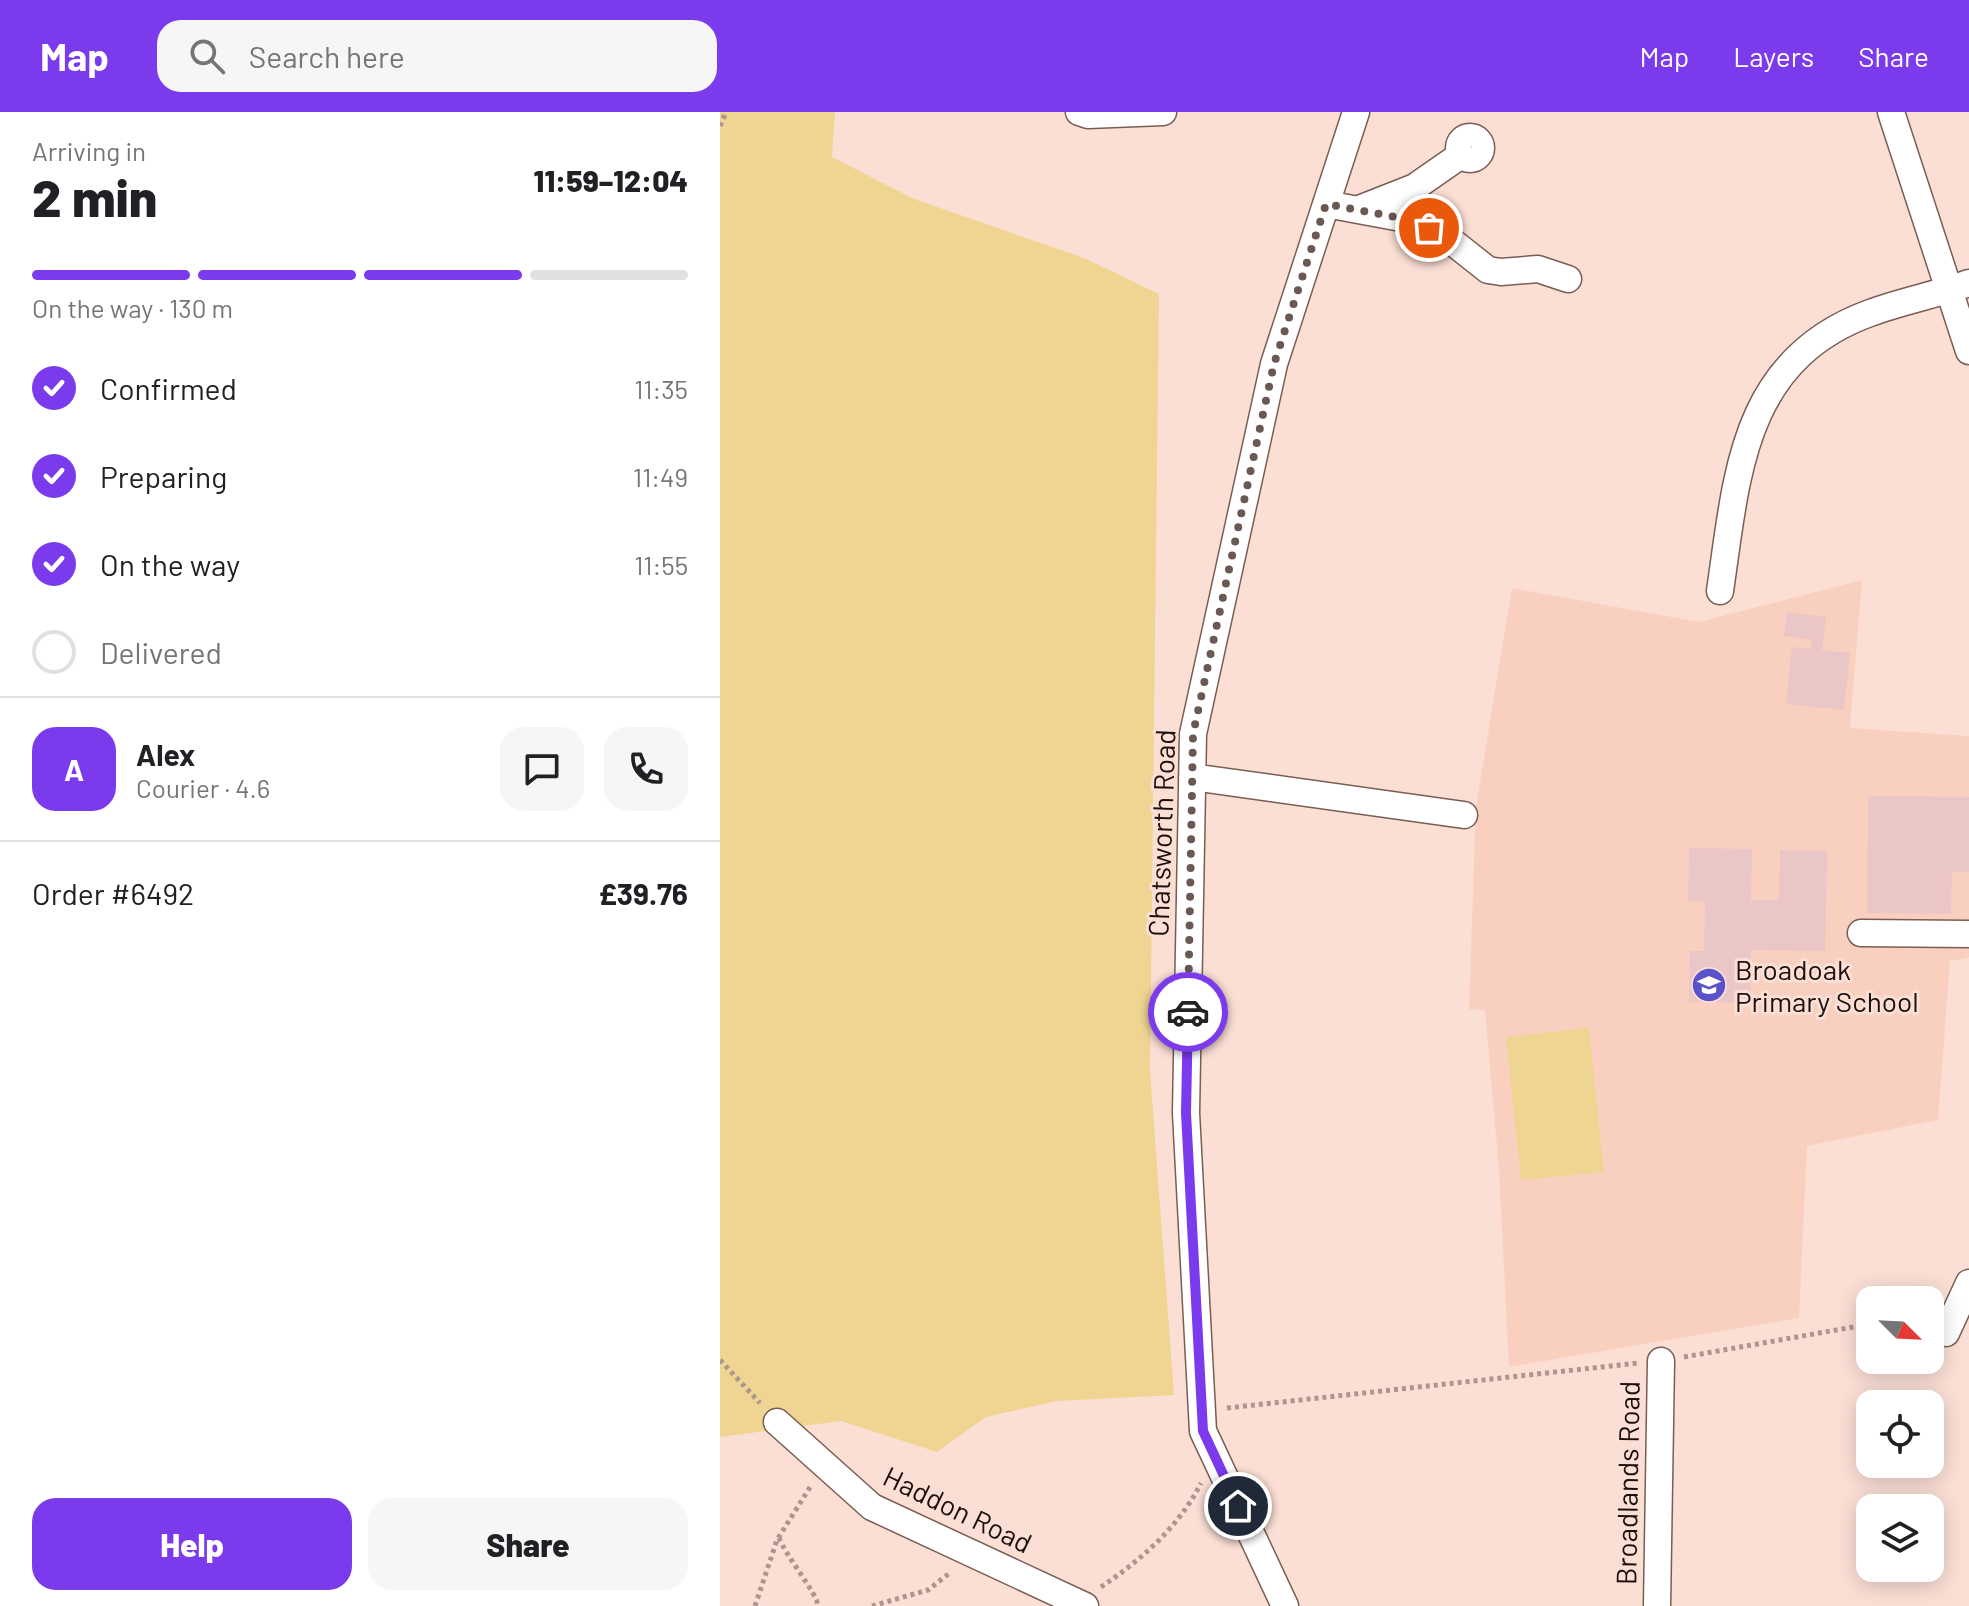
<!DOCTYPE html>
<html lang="en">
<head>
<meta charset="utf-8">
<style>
	:root { --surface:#fff; --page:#f6f6f6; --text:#202124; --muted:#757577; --line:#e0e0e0; --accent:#7c3aed }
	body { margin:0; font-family:Barlow,sans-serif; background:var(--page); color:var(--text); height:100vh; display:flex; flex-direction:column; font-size:30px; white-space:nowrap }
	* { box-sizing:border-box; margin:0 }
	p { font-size:26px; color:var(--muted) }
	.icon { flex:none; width:44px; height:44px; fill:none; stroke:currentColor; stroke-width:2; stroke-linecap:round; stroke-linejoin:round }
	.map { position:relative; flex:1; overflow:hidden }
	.side { display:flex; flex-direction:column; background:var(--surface); width:720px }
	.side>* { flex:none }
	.needle { width:52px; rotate:114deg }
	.fabs { position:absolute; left:1136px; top:1174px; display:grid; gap:16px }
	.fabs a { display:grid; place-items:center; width:88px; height:88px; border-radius:16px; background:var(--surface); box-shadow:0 4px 20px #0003; font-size:40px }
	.pin { position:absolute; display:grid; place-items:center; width:68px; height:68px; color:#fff; margin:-34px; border:4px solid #fff; border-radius:50%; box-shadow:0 2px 8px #0007 }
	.courier { position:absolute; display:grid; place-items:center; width:80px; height:80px; margin:-40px; border:6px solid #7c3aed; border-radius:50%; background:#fff; color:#222; box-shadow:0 2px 10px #0007 }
	.head em { font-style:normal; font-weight:800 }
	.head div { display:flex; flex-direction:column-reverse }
	.head { display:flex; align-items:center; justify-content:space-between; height:136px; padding:0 32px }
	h1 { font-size:52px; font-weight:800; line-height:60px }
	.bar { display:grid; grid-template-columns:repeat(4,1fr); gap:12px 8px; align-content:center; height:96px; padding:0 32px }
	.bar i { height:10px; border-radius:6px; background:var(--line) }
	.bar .active { background:var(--accent) }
	.bar p { grid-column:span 4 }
	.line { display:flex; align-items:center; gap:20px; padding:0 32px; border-top:2px solid var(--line) }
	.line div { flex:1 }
	.round { display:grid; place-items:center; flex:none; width:84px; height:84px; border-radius:24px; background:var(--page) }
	ol { padding:0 32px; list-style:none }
	li { display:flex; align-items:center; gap:24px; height:88px }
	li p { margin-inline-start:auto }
	li .icon { padding:8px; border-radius:50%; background:var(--accent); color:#fff; stroke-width:4 }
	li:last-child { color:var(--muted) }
	li i { width:44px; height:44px; border:4px solid var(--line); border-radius:50% }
	.cta { display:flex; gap:16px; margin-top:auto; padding:16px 32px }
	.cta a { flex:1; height:92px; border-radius:24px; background:var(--accent); color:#fff; font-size:32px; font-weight:800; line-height:92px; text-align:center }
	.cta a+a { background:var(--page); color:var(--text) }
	header { display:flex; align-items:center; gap:48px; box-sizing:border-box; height:112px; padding:0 40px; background:var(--accent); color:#fff }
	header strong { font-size:38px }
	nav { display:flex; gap:44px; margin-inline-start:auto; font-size:28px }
	.search { width:560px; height:72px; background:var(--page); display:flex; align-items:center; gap:20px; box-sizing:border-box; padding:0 28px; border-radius:24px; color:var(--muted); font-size:30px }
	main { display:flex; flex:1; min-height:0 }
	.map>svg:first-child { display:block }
</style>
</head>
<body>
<header>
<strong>Map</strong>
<div class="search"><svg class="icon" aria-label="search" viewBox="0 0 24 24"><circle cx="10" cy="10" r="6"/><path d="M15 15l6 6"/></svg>Search here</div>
<nav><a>Map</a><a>Layers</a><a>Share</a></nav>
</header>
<main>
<section class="side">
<div class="head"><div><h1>2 min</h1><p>Arriving in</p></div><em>11:59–12:04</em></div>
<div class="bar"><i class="active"></i><i class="active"></i><i class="active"></i><i></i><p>On the way · 130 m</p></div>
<ol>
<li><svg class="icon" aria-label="check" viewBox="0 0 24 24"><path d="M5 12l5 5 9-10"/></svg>Confirmed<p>11:35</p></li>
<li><svg class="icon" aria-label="check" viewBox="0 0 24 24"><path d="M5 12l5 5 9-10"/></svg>Preparing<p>11:49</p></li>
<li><svg class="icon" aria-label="check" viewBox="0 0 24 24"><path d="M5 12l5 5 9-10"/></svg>On the way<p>11:55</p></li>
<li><i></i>Delivered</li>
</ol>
<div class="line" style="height:144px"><b class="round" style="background:var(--accent);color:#fff">A</b><div><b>Alex</b><p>Courier · 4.6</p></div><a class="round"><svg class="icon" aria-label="chat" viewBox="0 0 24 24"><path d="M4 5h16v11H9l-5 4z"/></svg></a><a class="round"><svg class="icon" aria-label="phone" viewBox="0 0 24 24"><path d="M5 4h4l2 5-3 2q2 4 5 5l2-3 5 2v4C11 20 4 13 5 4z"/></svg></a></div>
<div class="line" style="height:104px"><div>Order #6492</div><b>£39.76</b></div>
<div class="cta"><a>Help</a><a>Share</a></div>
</section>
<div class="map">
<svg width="1249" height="1494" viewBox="0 0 1249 1494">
	<rect width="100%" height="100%" fill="#fbdfd5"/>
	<!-- built -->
	<path fill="#f9cfc0" d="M1142,468L1130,616L1249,624V845L1230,849L1218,1008L1087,1034L1079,1206L789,1255L779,1058L765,898L749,897L756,695L792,476L979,510Z"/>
	<!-- green -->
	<path fill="#f0d592" d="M0,0H115L112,45L194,87L364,146L439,182L430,958L454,1283L337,1289L266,1305L217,1340L121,1309L0,1325Z
		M869,916L884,1060L801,1068L786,925Z"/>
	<!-- building -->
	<path fill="#ebc6c6" d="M1067,500L1106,505L1102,538L1130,541L1124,598L1066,592L1072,535L1090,537L1092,528L1064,524Z
		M1148,684L1249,685V760H1232L1231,802L1147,801Z
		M969,736L1032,737L1031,788H1059L1060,738L1107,739L1105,839L1031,838L1030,891L969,890L970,839H984L985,790L968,789Z"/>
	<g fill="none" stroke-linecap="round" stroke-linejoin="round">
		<!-- minor casing -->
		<g stroke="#7a5d52" stroke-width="29">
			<path id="minor" d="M359,0L368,3L443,0
				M1171,0L1249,239
				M739 36a11 11 0 1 1 22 0a11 11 0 1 1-22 0Z
				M606,92L692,108L725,124L768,158L781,160L818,157L848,167
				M639,97L695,75L741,43
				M1000,479C1017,364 1021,248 1150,201C1182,189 1216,183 1249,171
				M472,665L744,703
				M1141,821L1249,822
				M1210,1217L1226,1221L1249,1171
				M57,1310L152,1395L365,1494
				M565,1494L483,1319L466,1001L473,622L554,252L636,0
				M937,1494L941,1249"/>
		</g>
		<!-- path -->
		<path stroke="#ad968e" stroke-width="5" stroke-dasharray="4 4" stroke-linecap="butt" d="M0,14L6,0
			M964,1245L1150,1212
			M0,1248L40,1291
			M507,1296L918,1251
			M59,1426C66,1444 98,1483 98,1494
			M381,1475C421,1448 459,1415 481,1371
			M35,1494L57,1428L92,1372
			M152,1494L208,1478L231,1460"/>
		<!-- minor -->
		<use href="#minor" stroke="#fff" stroke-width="26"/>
	</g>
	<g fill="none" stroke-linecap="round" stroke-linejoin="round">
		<!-- done -->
		<path stroke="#6a5852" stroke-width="8" stroke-dasharray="0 14.4" d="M468,900L473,622L554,252L606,92L692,108L709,116"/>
		<!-- route -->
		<path stroke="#7c3aed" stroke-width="10" d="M468,900L466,1001L483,1319L518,1394"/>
	</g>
	<!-- icons -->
	<defs>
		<g id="school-disc" transform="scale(1.8)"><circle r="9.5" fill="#5a52ca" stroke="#fbdfd5"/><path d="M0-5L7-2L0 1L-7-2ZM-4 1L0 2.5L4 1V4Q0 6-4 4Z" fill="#fff"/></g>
	</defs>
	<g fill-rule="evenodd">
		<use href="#school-disc" x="989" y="873"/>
	</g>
	<g text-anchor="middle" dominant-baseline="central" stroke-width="6" stroke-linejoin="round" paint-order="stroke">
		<!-- street labels -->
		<g font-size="28" fill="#1c100c" stroke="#fbdfd5">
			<text transform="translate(441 721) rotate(-88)">Chatsworth Road</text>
			<text transform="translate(907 1371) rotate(-89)">Broadlands Road</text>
			<text transform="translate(238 1397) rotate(26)">Haddon Road</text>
		</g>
		<!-- poi labels -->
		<g font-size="28" fill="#1c100c" stroke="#fbdfd5" text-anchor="start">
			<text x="1015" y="857">Broadoak<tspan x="1015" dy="32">Primary School</tspan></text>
		</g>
	</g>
</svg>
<div class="fabs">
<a><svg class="needle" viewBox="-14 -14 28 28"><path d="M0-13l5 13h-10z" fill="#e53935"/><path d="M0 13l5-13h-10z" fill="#757577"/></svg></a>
<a><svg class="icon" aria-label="locate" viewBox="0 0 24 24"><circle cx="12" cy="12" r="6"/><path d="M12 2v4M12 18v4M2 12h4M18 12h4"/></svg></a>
<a><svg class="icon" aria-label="layers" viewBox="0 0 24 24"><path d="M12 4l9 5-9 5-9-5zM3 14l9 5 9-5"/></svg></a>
</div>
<div class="pin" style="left:709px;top:116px;background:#ea580c"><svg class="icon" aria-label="bag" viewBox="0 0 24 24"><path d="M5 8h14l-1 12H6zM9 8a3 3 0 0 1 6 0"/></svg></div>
<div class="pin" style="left:518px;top:1394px;background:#1f2937"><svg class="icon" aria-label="home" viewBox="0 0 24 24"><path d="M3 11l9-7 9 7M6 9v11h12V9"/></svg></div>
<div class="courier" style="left:468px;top:900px"><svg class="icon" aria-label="car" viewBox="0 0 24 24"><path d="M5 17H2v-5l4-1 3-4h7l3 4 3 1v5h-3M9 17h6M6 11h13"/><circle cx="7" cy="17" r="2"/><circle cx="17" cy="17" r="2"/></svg></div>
</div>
</main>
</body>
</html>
